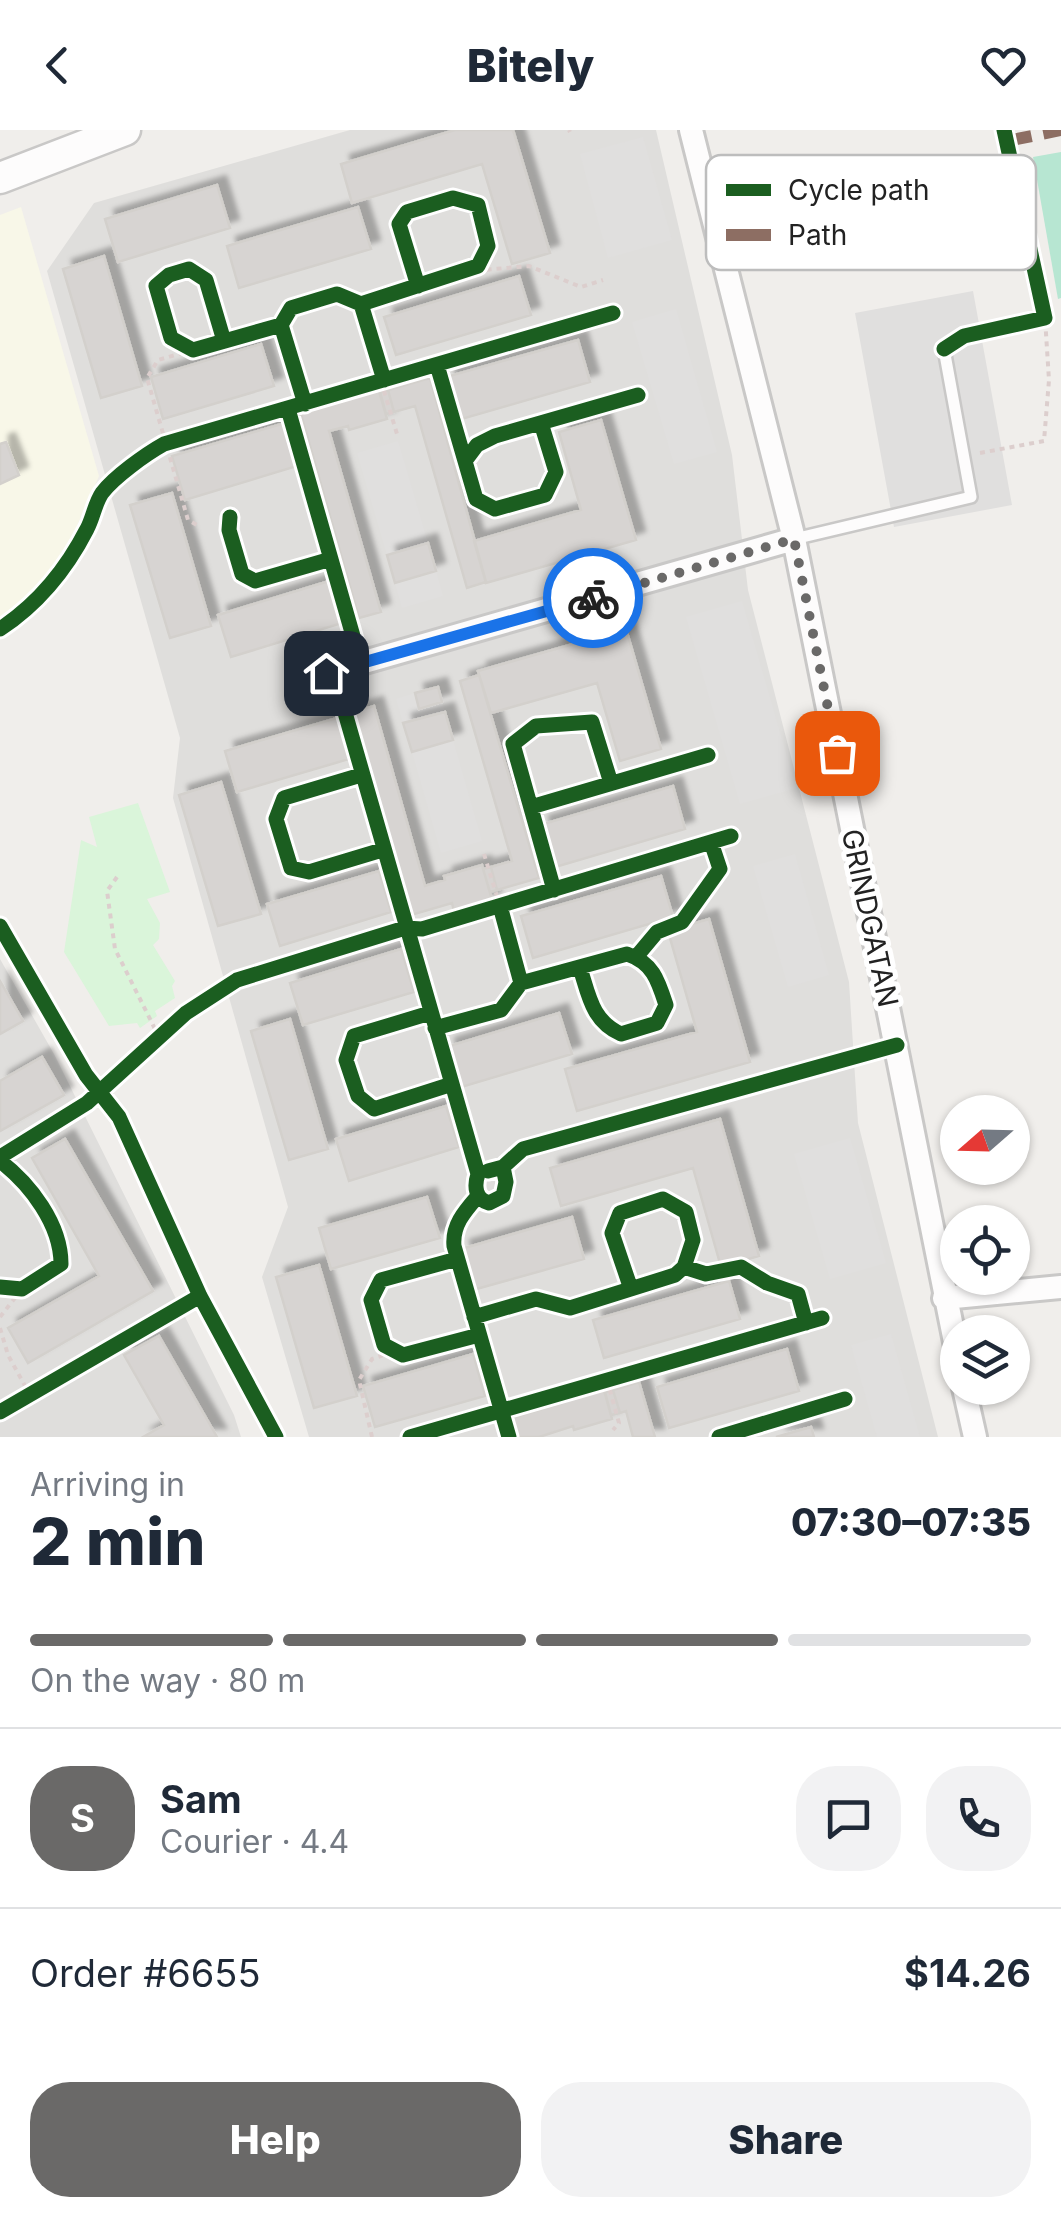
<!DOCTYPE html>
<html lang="en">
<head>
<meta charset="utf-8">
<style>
	:root { --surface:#fff; --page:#f2f2f3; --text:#1f2937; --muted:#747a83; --line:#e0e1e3; --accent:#6a6968 }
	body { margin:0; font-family:Inter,sans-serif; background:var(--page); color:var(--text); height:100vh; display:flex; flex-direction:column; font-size:38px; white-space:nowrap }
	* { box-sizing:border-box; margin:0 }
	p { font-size:32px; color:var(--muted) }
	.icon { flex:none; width:55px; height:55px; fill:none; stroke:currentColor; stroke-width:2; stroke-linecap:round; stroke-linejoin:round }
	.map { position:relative; height:1307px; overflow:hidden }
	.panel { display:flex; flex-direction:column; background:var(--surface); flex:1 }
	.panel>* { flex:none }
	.needle { width:65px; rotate:250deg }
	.fabs { position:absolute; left:940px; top:965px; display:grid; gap:20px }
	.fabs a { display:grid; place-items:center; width:90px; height:90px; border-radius:50%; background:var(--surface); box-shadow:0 2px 8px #0004; font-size:50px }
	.pin { position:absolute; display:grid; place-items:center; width:85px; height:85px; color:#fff; margin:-42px; border-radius:20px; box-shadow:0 5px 15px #0006 }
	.courier { position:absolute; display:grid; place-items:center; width:100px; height:100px; margin:-50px; border:8px solid #1a73e8; border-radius:50%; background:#fff; color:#222; box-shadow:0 2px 12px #0007 }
	.summary em { font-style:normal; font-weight:800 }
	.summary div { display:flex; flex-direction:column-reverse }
	.summary { display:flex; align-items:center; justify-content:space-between; height:170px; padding:0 30px }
	h1 { font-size:65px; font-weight:800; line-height:75px }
	.bar { display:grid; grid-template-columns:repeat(4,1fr); gap:15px 10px; align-content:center; height:120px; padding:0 30px }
	.bar i { height:12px; border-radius:8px; background:var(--line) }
	.bar .active { background:var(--accent) }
	.bar p { grid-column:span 4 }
	.line { display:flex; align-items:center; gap:25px; padding:0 30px; border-top:2px solid var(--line) }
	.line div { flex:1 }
	.round { display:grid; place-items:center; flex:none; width:105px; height:105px; border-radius:40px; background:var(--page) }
	.action { display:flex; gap:20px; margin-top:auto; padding:20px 30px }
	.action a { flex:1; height:115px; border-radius:40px; background:var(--accent); color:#fff; font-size:40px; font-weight:800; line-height:115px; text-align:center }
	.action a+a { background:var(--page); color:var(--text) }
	header { display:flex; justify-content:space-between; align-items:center; height:130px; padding:0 30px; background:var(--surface); font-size:45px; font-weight:800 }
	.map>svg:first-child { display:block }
</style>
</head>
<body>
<header><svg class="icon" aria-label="back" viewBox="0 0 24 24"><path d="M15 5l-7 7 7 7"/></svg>Bitely<svg class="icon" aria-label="heart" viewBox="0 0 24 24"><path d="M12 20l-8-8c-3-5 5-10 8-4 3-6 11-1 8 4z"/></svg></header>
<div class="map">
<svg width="1061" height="1307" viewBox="0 0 1061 1307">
	<defs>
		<filter id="shadow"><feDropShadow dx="9" dy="-9" stdDeviation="2.5" flood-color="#0004"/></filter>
	</defs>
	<rect width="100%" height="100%" fill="#f0eeeb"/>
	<!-- residential -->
	<path fill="#dfdedc" d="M350,0H656L732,325L748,460L849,852L858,993L938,1307H309L262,1147L288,1077L173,668L180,608L47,141L94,73Z
		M0,829L54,924L234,1285L241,1307H0Z"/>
	<!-- education -->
	<path fill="#f8f7e8" d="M21,77L99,346L62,430L12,481L0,488V85Z"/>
	<!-- park -->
	<path fill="#daf5da" d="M138,673L170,762L147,769L160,793L159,809L153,815L175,851L172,856L175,868L155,881L157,886L140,898L137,893L109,896L64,822L81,710L97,717L89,687Z"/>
	<!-- pitch -->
	<path fill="#b7e6d2" d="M1061,22V168L1058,169L1033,27Z"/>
	<!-- parking -->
	<path fill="#e0dfde" d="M643,7L672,110L608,128L580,24Z
		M973,161L1012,375L894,397L855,183Z
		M676,179L717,322L674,334L632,192Z
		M398,311L428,413L387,425L357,323Z
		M436,441L443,466L402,478L395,453Z
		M742,471L796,658L740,674L686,487Z
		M415,563L420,578L442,572L445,582L403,593L396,569Z
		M453,610L482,711L441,723L412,622Z
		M795,724L829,845L788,857L753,736Z
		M850,1008L886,1133L830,1149L794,1024Z
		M891,1204L920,1307H877L851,1215Z"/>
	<!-- building -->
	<path fill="#d7d4d2" stroke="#d3d0cc" stroke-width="2.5" filter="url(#shadow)" d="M455,0H513L550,123L512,134L482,34L352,73L341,34Z
		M217,55L230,98L118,132L105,89Z
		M358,77L371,119L239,158L227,116Z
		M104,126L142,256L101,268L63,139Z
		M519,146L531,185L396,225L384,187Z
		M578,210L590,252L458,290L446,247Z
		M261,214L274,256L163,289L151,247Z
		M430,248L486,452L467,458L415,276L394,282L388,260Z
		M377,254L387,289L349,300L348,296L329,301L381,482L359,488L301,284L342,272L339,265Z
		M388,260L394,282L386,284L380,262Z
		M601,290L636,410L486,453L474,411L581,380L559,302Z
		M285,293L297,336L185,370L172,326Z
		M6,312L19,345L0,354V314Z
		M172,363L211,496L170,508L130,375Z
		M428,413L436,441L395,453L387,425Z
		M329,451L342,493L231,527L218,485Z
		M626,499L661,619L620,631L597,553L491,583L478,541Z
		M479,545L539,748L497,760L491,737L512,731L460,551Z
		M438,557L442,572L419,579L415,563Z
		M374,576L425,756L445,750L444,746L482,735L492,770L454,781L452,773L411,785L353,582Z
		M445,582L453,610L412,622L403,593Z
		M337,588L349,629L237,662L225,621Z
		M221,652L261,784L218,796L179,665Z
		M673,656L685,699L552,738L540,695Z
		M491,737L497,760L490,762L483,739Z
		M379,741L391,782L280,816L267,774Z
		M661,746L673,787L533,828L521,786Z
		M709,789L750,932L577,981L565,939L697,902L668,801Z
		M401,819L414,862L303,895L290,853Z
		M0,851L23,891L0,904Z
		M559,883L572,924L458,958L446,917Z
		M290,889L328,1019L289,1030L251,901Z
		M42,927L64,965L0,1001V951Z
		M446,976L459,1017L349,1051L336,1009Z
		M720,989L759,1126L721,1137L693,1038L561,1076L550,1038Z
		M65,1009L153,1161L28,1233L8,1198L99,1146L32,1028Z
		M427,1067L440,1108L331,1139L319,1098Z
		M572,1087L584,1129L473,1160L461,1119Z
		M319,1135L357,1266L314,1278L276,1147Z
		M729,1151L740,1189L604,1228L593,1190Z
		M159,1206L217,1307H143L164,1295L124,1225Z
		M787,1219L799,1261L669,1298L657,1257Z
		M473,1224L485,1266L375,1297L363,1256Z
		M639,1252L655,1307H633L626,1281L620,1283L613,1260Z
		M602,1253L612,1289L574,1300L573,1296L539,1307H517L511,1288L566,1272L564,1264Z
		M613,1260L620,1283L611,1285L605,1262Z
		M811,1297L814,1307H776Z"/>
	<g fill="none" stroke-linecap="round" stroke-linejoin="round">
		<!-- service casing -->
		<g stroke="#c9c8c7" stroke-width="16">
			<path id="service" d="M794,409L971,367L944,219"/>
		</g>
		<!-- minor casing -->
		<g stroke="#c9c8c7" stroke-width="28">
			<path id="minor" d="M691,0L794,409L958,1227
				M326,543L794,409
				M944,1168L1061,1157
				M964,1258L975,1307"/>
		</g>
		<!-- tertiary casing -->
		<g stroke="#c9c8c7" stroke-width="35">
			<path id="tertiary" d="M0,48L125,0"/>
		</g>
		<!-- path -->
		<path stroke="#dccecd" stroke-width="4" stroke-dasharray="5 5" stroke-linecap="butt" d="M569,0L570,2
			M478,136L483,140L529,136L581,157L603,150
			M193,220L158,230L147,248L188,390L197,395
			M381,251L397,304
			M980,323L1044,311L1049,250L1045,188
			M484,724L500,776
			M117,747L107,761L115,819L159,907
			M0,1187L22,1159
			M0,1198L8,1225L30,1265
			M607,1250L619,1293L613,1300
			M372,1307L359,1250L372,1229L395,1221"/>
		<!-- service -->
		<use href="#service" stroke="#fdfcfc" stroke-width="11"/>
		<!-- minor -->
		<use href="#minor" stroke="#fdfcfc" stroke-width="22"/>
		<!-- tertiary -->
		<use href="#tertiary" stroke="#fdfcfc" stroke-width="30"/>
		<!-- quiet -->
		<path stroke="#8d6e63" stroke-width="12" stroke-dasharray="25 12" stroke-linecap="butt" d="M1007,11L1061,0"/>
		<!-- cycleway casing -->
		<g stroke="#fff" stroke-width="21">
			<path id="cycleway" d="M361,174L478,136L488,116L478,75L453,68L407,82L399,94L418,156
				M224,211L206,150L189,139L169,145L156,156L171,208L193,220L281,195
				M944,219L964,206L1045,188L1004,0
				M437,235L476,369L495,379L545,365L556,342L541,293
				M305,274L281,195L291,178L337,164L361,174L384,250
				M288,279L361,534
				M465,331L477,315L495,306L638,265
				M230,387L229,400L242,444L255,451L331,429
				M0,499C38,474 66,440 87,399C93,388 95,373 102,363C114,347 146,324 164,314L613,183
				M333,541L478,1044C474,1056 475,1069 489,1073L503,1066L506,1052L503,1037
				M361,645L284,668L276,689L291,738L309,742L382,720
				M531,677L708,625
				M554,760L513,614L536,596L592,592L611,653
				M0,796L86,945L119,987L200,1166L276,1307
				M636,827L657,802L682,792L720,739L711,712
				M521,853L627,824C653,833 658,850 666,875L657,893L621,904C592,891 589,866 580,838
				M430,883L354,906L346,930L358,966L374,979L452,954
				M435,898L501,880L521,853L500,776
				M0,1027L87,973L186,883L237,850L405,798L422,799L731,706
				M0,1031C30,1054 61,1094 61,1134L22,1159L0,1157
				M488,1041L503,1037L523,1019L897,915
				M478,1066C465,1081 452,1095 454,1116L509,1307
				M457,1129L381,1150L371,1170L384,1215L403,1225L479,1205
				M684,1137L706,1144L741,1137L767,1153L798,1164L806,1193
				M474,1187L536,1169L570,1178L675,1145L684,1137L693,1110L686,1082L663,1069L620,1083L612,1103L631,1159
				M0,1282L200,1166
				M410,1307L822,1188
				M719,1307L845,1269"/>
		</g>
		<!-- cycleway -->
		<use href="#cycleway" stroke="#1b5e20" stroke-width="15"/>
	</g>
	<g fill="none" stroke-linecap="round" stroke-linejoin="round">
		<!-- done -->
		<path stroke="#6a6968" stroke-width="10" stroke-dasharray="0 18" d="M593,468L794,409L837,623"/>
		<!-- route -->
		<path stroke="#1a73e8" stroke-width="12" d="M326,543L593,468"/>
	</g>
	<g text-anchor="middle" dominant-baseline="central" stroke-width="10" stroke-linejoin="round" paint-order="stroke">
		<!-- street labels -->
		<g font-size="28" fill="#222" stroke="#fff">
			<text transform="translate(870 788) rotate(78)">GRINDGATAN</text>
		</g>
	</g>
	<!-- legend -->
	<rect x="706" y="25" width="330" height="115" rx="15" fill="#fff" stroke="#bdbdbd" stroke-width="2.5"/>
	<rect x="726" y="54" width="45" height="12" fill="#1b5e20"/>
	<rect x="726" y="99" width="45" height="12" fill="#8d6e63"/>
	<g font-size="28" fill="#222">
		<text x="788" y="70">Cycle path</text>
		<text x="788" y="115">Path</text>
	</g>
</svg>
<div class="fabs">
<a><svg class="needle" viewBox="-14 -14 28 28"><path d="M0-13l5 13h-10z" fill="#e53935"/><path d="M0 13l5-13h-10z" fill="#747a83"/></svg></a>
<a><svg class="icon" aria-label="locate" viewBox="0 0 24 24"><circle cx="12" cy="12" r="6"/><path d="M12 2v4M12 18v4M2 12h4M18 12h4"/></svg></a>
<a><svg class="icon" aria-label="layers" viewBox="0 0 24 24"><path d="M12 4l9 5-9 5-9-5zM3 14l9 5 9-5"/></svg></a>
</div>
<div class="pin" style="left:837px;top:623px;background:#ea580c"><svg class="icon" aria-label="bag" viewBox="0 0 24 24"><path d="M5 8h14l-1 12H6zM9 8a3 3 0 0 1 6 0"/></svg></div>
<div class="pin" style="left:326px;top:543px;background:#1f2937"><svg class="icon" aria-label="home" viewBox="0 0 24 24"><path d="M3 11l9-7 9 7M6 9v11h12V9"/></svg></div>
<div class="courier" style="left:593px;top:468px"><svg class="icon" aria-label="bike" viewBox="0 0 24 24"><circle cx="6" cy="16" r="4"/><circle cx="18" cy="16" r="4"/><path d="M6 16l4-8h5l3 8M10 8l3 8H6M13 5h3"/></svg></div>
</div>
<section class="panel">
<div class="summary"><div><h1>2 min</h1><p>Arriving in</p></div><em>07:30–07:35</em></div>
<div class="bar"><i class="active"></i><i class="active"></i><i class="active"></i><i></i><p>On the way · 80 m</p></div>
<div class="line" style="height:180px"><b class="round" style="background:var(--accent);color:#fff">S</b><div><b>Sam</b><p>Courier · 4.4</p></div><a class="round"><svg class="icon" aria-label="chat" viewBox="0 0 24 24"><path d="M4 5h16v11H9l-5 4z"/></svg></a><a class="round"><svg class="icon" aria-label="phone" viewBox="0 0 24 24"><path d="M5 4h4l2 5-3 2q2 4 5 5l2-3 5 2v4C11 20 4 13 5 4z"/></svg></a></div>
<div class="line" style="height:130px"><div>Order #6655</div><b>$14.26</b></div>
<div class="action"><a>Help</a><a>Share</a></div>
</section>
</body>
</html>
